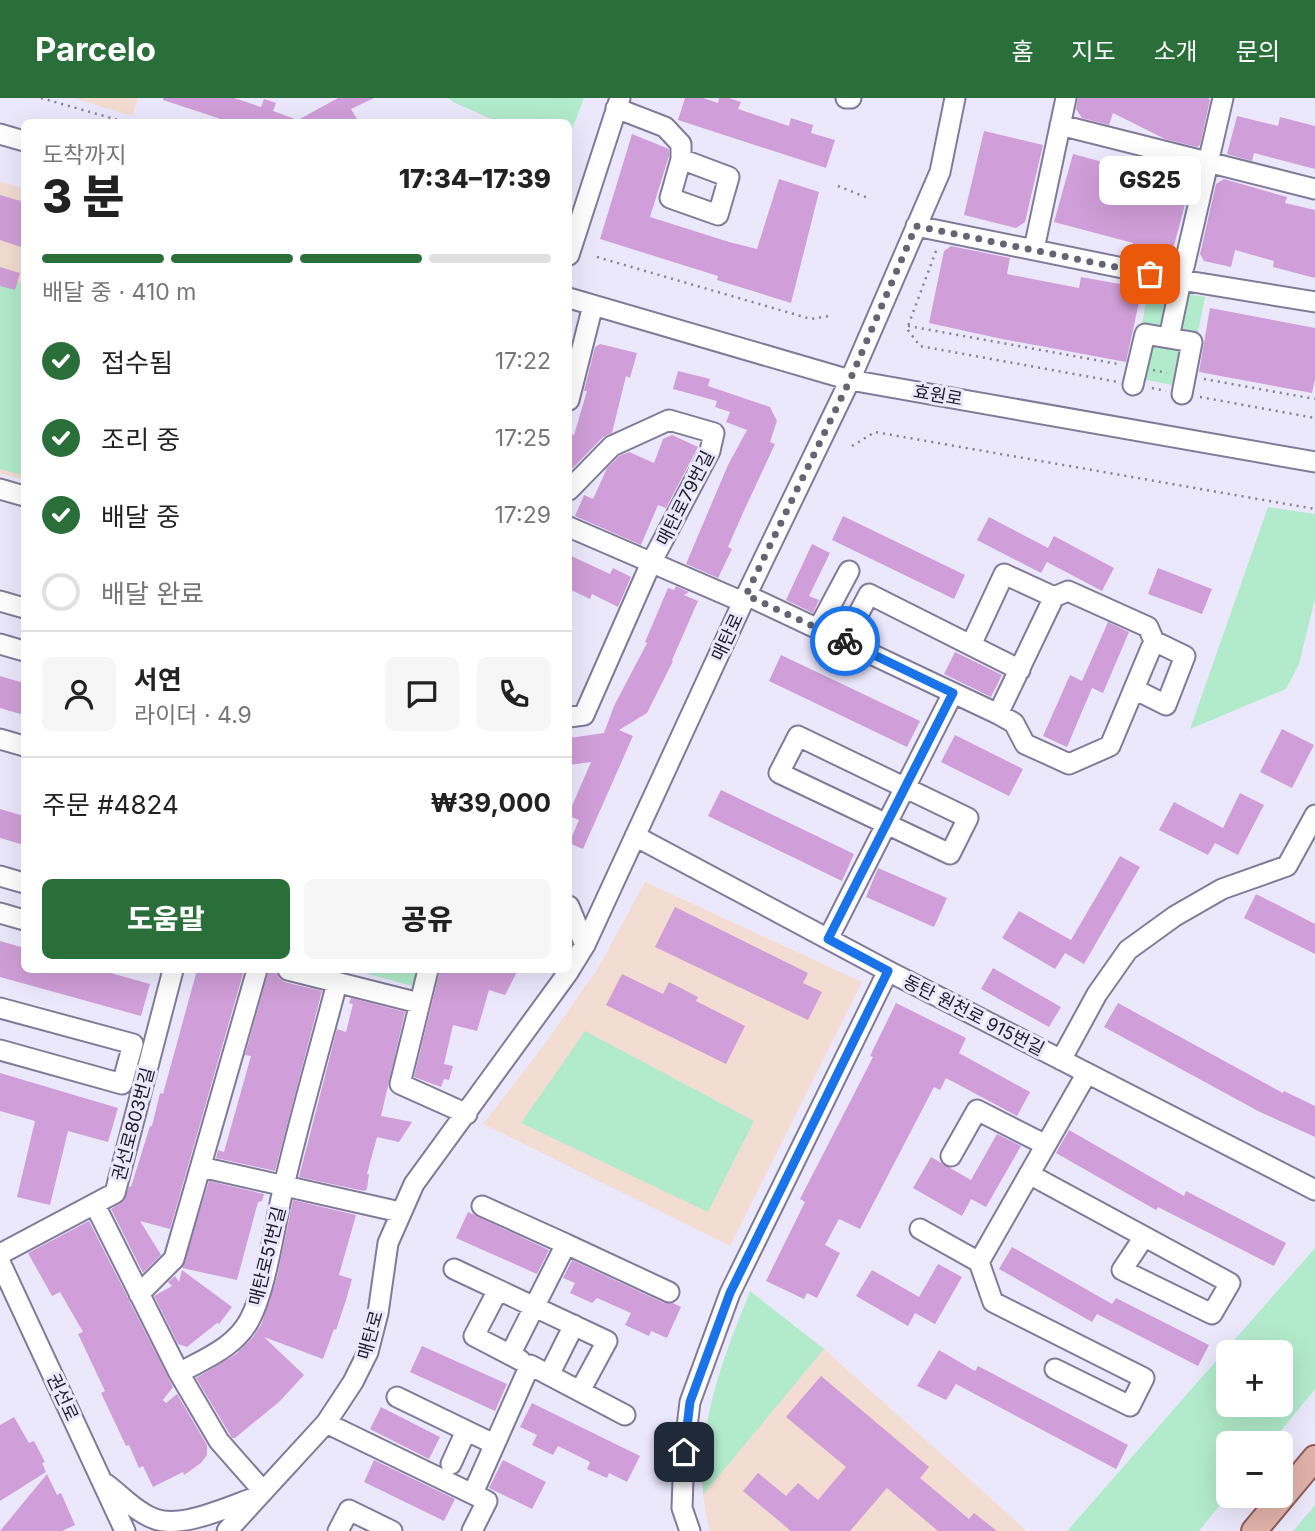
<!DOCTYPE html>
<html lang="ko">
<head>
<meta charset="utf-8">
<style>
	:root { --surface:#fff; --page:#f6f6f6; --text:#222; --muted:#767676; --line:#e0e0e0; --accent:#2a6e39 }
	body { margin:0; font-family:Inter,"Noto Sans KR",sans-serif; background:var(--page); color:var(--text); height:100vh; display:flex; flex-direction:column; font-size:26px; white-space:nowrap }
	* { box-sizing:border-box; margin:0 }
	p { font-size:23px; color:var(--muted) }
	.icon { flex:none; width:38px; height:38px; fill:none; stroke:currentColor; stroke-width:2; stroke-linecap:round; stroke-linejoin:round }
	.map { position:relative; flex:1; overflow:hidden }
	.drawer { position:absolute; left:21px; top:21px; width:551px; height:854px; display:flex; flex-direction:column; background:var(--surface); border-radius:10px; box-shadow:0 7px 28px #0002 }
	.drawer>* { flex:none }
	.tools { position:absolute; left:1216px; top:1242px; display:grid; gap:14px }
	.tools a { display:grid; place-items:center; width:77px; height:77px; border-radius:10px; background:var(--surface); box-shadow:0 7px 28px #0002; font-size:35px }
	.pin { position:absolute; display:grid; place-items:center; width:60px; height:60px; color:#fff; margin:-30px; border-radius:14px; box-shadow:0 4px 10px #0006 }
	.courier { position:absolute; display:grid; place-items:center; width:70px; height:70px; margin:-35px; border:5px solid #1a73e8; border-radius:50%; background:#fff; color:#222; box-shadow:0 2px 9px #0007 }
	.bubble { position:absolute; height:49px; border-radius:10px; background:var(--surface); box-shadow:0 7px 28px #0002; font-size:23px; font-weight:800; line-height:49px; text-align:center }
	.overview em { font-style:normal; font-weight:800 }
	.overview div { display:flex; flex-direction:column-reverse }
	.overview { display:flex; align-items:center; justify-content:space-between; height:119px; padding:0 21px }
	h1 { font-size:46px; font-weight:800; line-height:52px }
	.bar { display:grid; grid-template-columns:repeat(4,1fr); gap:10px 7px; align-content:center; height:84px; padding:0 21px }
	.bar i { height:9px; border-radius:5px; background:var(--line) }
	.bar .current { background:var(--accent) }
	.bar p { grid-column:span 4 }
	.line { display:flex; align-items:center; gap:18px; padding:0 21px; border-top:2px solid var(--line) }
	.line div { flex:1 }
	.round { display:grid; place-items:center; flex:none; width:74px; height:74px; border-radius:10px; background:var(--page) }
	ol { padding:0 21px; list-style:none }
	li { display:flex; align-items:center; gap:21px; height:77px }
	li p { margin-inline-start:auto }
	li .icon { padding:7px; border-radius:50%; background:var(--accent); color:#fff; stroke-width:4 }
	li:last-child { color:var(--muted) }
	li i { width:38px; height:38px; border:4px solid var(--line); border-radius:50% }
	.cta { display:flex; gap:14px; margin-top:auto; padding:14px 21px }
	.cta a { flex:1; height:80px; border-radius:10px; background:var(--accent); color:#fff; font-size:28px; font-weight:800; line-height:80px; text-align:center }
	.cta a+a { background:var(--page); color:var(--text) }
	header { display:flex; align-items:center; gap:42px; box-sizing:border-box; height:98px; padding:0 35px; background:var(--accent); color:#fff }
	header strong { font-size:33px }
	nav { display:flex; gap:38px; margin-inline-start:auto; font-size:24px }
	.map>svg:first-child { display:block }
</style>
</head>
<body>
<header>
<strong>Parcelo</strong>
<nav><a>홈</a><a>지도</a><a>소개</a><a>문의</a></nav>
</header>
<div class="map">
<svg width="1315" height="1433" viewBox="0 0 1315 1433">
	<rect width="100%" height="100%" fill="#ece8fc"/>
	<!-- education -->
	<path fill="#f3dcd1" d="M73,0H138L132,18Z
		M0,84L24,91V382L0,375Z
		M645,784L862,884L730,1148L483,1026L541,951L597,872Z
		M824,1251L1027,1433H709L703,1397Z"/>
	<!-- green -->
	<path fill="#b2ebcb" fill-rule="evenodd" d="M448,0H584L569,39V24H498L453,4Z
		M0,178L24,186V368L21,377L0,371Z
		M1149,188L1205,199L1187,290L1132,279Z
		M1268,409L1315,416V501L1299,566L1286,591L1190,631Z
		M354,872H417L412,888Z
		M585,933L754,1023L708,1114L521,1025Z
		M1315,1150V1291L1270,1346H1228V1397L1199,1433H1067ZM1228,1255H1281V1307H1228Z
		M750,1193L824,1251L703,1397C699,1319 722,1264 750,1193Z
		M1315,1407V1433H1293Z"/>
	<!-- building -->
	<path fill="#d09ed8" d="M163,0H234L261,9L264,1L276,5L273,13L298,22L338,0H374L351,11L359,24H230L163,2Z
		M685,0H703L718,5L719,0H729L741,4L738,11L789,28L791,20L813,27L811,35L835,42L826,70L678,22Z
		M1078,0H1208L1210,2L1200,47L1197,49L1165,41L1113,15L1109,27L1082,20L1076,11Z
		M1237,18L1278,28L1280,19L1315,28V71L1254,55L1252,63L1227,56Z
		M984,33L1043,47L1025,124L1016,130L964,117Z
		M632,36L669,51V58L650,119L729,144L757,151L779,81L819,94L791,205L717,182L718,178L600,141Z
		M1073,56L1151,77L1152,72L1185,79L1190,88L1172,155L1160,162L1131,155L1133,145L1054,124Z
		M1224,81L1287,99L1285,105L1315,112V180L1273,169L1274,163L1235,152L1231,169L1204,163L1200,156L1216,86Z
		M0,97L24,104V150L0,142Z
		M951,148L1010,160L1007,176L1079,190L1081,179L1142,190L1126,264L1002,241L929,225L944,153Z
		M0,169L20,175L15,192L0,188Z
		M1210,210L1315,230V281L1312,295L1199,274Z
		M600,246L637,255L630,280L626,278L612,335L603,339L569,374V344L571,336L574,337L587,293H584L595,249Z
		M678,273L710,281L708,288L770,309L777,323L770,344L775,346L742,417L728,449L732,451L718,480L686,466L728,367L747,332L726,324L730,314L715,309L717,303L673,291Z
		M672,337L698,349L666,410L658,407L641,447L575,418L584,397L593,401L607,370L619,358L629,354L654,365L663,341Z
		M843,418L965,477L954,501L832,442Z
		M989,419L1048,450L1054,438L1114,470L1102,493L1047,464L1041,475L977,442Z
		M812,446L830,455L809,498L819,502L813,515L786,502Z
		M569,457L610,476L613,470L631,479L618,509L592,496L590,501L569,491Z
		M1158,470L1212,491L1202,516L1148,496Z
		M676,488L689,494L684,497L698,503L672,562L673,563L647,615L619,632L633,638L583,751L569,745L579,722L569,718V715L591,664L569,667V640L604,635L614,608L647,545L645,544L668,490L674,492Z
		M1108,524L1129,534L1103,595L1092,590L1067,649L1043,638L1070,577L1082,583Z
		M955,554L1002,577L991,599L944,576Z
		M781,557L920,623L907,649L769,583Z
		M0,578L24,585V617L0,610Z
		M1282,631L1314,647L1292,690L1260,674Z
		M955,637L1023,671L1009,698L941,664Z
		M721,692L854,756L842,783L708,718Z
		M1240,695L1264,707L1238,757L1215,745L1208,757L1159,732L1174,704L1223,730Z
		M0,711L24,718V747L0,740Z
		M1120,758L1140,769L1084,866L1065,855L1055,871L1002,840L1019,813L1071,842Z
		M878,770L947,800L934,829L866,799Z
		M1256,796L1315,826V856L1244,820Z
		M675,809L808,875L803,885L822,894L808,922L655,849Z
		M0,843L24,850V872H100L150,886L141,918L0,879Z
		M993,870L1061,909L1049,929L981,891Z
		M197,872H244L170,1131L140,1123L161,1157L143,1175L111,1111L124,1103L129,1088L131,1089L150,1028H152L160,995L163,996Z
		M269,872L276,874L279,880L284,884L322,893L275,1073L216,1060L218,1052L224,1054L251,958L245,957Z
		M440,872H518L505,897L489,892L477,933L453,927L444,966L453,968L449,982L444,981L441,989L414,979Z
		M622,876L663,896L669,884L698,899L696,903L745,928L726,966L606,907Z
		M351,900L405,914L381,1018L412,1024L399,1044L377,1039L367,1076H369L367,1091L364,1093L299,1079L337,931L346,934L353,906L349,905Z
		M896,905L966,940L959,955L1030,994L1017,1018L946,980L940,992L934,989L860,1131L839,1121L825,1147L840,1155L817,1200L807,1195L804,1201L766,1183L805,1104L800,1101L873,959L870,958Z
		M1118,905L1283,995L1284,993L1315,1008V1039L1258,1013L1104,929Z
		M0,975L118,1010L108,1044L68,1033L50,1107L17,1099L35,1023L0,1013Z
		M1069,1032L1184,1098L1186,1093L1286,1145L1274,1168L1158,1109L1156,1112L1056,1055Z
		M997,1036L1021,1048L986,1109L971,1101L962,1118L913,1090L931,1059L971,1082Z
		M209,1083L264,1096L262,1103L258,1104L237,1182L182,1170Z
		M293,1102L356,1117L339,1177L352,1181L346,1202L336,1232L334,1231L323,1261L264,1239L304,1277L280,1303L235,1340H232L196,1280L236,1256L253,1239L261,1227L277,1179Z
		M468,1114L549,1152L537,1176L456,1140Z
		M89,1123L173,1289L163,1302L166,1305L177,1296L207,1347V1357L201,1365L184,1377L183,1374L153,1389L143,1368L139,1370L129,1347L126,1348L101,1295L105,1293L78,1236L83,1234L60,1194L52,1198L28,1155Z
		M1012,1149L1112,1206L1116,1200L1209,1247L1198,1268L1097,1216L1092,1224L999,1171Z
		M572,1162L664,1205H673L681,1209L667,1240L651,1233L649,1238L625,1227L631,1215L597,1200L592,1205L570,1195L575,1185L563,1180Z
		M938,1166L962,1179L935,1226L915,1215L908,1228L856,1198L872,1172L919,1199Z
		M182,1172L232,1209L219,1226L217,1225L187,1249L178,1246L154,1198L172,1188L168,1184L175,1178L179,1184Z
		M422,1248L507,1286L495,1313L410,1274Z
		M939,1252L975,1273L978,1268L1128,1347L1116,1371L956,1286L946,1302L917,1288Z
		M821,1278L929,1369L920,1380L969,1421L974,1415L997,1433H938L887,1390L850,1433H791L743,1393L758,1375L786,1398L798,1385L818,1402L846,1369L786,1319Z
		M532,1305L640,1358L627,1384L609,1375L607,1380L587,1371L590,1364L558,1348L553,1357L532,1347L537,1337L520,1329Z
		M381,1309L440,1339L429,1361L370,1331Z
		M14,1319L29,1345L34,1343L45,1364L42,1365L46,1374L0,1403V1327Z
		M374,1362L455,1401L444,1423L364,1384Z
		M503,1362L546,1384L532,1411L489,1390Z
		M47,1376L57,1397L61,1395L75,1427L62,1433H0Z"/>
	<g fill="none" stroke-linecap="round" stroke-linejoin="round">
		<!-- minor casing -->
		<g stroke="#817b99" stroke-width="23">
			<path id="minor" d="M846,0H851
				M616,10L665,29L681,46V61L670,100L718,117L729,79L681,61
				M1060,27L1315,91
				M0,36L24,43
				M916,128L1187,183L1315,204
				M1034,151L1066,0
				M569,157L620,0
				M1184,169L1223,0
				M569,200L850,282L1315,364
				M1169,240L1179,192
				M1133,287L1145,236L1192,244L1182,296
				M569,302L593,207
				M0,391L24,398
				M569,392L612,348L669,322L714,335L710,353L651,465L584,617L569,619
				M569,429L743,504
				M746,497L998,616L1014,625L1025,646L1069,666L1110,648L1154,543L1148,529L1068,493L1054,499L998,616
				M0,503L24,510
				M818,531L849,473
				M844,543L869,496L1020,572
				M0,546L24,553
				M971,547L1004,476L1054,499
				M1134,591L1166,607L1185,558L1154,543
				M798,638L968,720L950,756L779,675Z
				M0,641L24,648
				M635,738L888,873L1315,1092
				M0,778L24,785
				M569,808L585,847
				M0,815L24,822
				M828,841L953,595
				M288,872L419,905
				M428,872L400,986L467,1016
				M0,910L133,946L122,986L0,952
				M1061,962L1097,896L1128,852L1175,818L1222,791L1287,768L1315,717
				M951,1058L977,1012L1046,1047
				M201,1069L400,1114
				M1029,1076L1230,1185L1212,1216L1122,1172L1144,1139
				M95,1107L179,1275L219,1343L263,1393
				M482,1108L566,1146
				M920,1131L979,1164
				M0,1156L115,1095L173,872
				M0,1164L125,1433
				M454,1171L607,1243L580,1293
				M498,1192L474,1238L520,1262
				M139,1196L174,1161L257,872
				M510,1257L566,1146L669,1194
				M1055,1271L1130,1308L1144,1280L993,1204L979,1164L1087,975
				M179,1275C204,1261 236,1249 250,1221C267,1188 274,1129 283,1092C299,1022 319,954 337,885
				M549,1277L574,1227
				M397,1299L494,1346
				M326,1325L487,1403L472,1433
				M451,1366L466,1333
				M106,1386C121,1397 137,1415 155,1421C182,1431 230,1408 256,1399
				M473,1395L530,1267L625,1317
				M227,1433L326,1325L353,1284L368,1254L378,1215L388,1145L414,1086L567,876L585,847L743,504L850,282L940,74L955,0
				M338,1433L349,1412L392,1433
				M690,1433L682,1410L684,1354L690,1304L730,1195L888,873"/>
		</g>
		<!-- major casing -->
		<g stroke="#905c57" stroke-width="28">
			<path id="major" d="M1254,1433L1315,1360"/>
		</g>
		<!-- path -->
		<path stroke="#848191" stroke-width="2.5" stroke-dasharray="2 5" stroke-linecap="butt" d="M41,0L125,24
			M569,64V66
			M838,88L868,100
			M936,153L908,228V232L920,248L1118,284
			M597,159L811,221L829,218
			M908,228L1118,266
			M1153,272L1167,275
			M1204,281L1315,301
			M1152,290L1166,293
			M1200,299L1315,320
			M852,348L875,334L1315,411"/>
		<!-- minor -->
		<use href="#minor" stroke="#fff" stroke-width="19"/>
		<!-- major -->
		<use href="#major" stroke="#e1b2aa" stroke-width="24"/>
	</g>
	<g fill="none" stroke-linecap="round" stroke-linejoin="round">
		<!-- done -->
		<path stroke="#666372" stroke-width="7" stroke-dasharray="0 12.6" d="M845,543L746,497L850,282L916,128L1150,176"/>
		<!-- route -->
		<path stroke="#1a73e8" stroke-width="9" d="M684,1354L690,1304L730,1195L888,873L828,841L953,595L845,543"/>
	</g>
	<g text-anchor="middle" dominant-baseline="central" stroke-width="6" stroke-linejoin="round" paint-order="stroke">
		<!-- street labels -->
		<g font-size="18" fill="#1e1c28" stroke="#ece8fc">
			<text transform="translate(938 297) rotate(10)">효원로</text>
			<text transform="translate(685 400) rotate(-63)">매탄로79번길</text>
			<text transform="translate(727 539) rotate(-65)">매탄로</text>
			<text transform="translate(974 917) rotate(27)">동탄 원천로 915번길</text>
			<text transform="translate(133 1026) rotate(-75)">권선로803번길</text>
			<text transform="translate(267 1158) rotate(-76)">매탄로51번길</text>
			<text transform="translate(370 1237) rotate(-74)">매탄로</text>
			<text transform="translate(63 1299) rotate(65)">권선로</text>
		</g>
	</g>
</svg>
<div class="tools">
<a>+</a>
<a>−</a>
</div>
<div class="pin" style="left:1150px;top:176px;background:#ea580c"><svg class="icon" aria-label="bag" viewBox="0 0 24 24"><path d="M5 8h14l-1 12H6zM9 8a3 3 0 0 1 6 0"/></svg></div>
<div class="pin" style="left:684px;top:1354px;background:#1f2937"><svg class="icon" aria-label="home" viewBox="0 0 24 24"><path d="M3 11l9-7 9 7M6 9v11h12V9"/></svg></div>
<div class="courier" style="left:845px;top:543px"><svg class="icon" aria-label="bike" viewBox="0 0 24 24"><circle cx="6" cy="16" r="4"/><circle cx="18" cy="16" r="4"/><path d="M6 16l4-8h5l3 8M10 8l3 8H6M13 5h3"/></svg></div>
<div class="bubble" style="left:1099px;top:58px;width:102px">GS25</div>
<section class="drawer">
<div class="overview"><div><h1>3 분</h1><p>도착까지</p></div><em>17:34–17:39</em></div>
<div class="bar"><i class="current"></i><i class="current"></i><i class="current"></i><i></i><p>배달 중 · 410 m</p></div>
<ol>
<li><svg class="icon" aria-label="check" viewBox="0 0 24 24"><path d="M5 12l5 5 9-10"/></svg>접수됨<p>17:22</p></li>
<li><svg class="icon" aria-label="check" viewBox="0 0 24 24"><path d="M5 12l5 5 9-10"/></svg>조리 중<p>17:25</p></li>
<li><svg class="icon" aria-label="check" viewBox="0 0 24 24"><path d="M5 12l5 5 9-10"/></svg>배달 중<p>17:29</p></li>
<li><i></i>배달 완료</li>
</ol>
<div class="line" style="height:126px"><a class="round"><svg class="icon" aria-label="person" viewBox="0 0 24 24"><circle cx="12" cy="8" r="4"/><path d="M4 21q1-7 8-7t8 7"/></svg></a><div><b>서연</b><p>라이더 · 4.9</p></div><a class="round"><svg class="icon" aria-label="chat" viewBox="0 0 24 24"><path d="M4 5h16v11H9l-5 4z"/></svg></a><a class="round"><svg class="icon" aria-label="phone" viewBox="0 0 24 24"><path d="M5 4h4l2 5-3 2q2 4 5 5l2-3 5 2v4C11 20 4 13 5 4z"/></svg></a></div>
<div class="line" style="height:91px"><div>주문 #4824</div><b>₩39,000</b></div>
<div class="cta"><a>도움말</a><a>공유</a></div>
</section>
</div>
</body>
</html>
